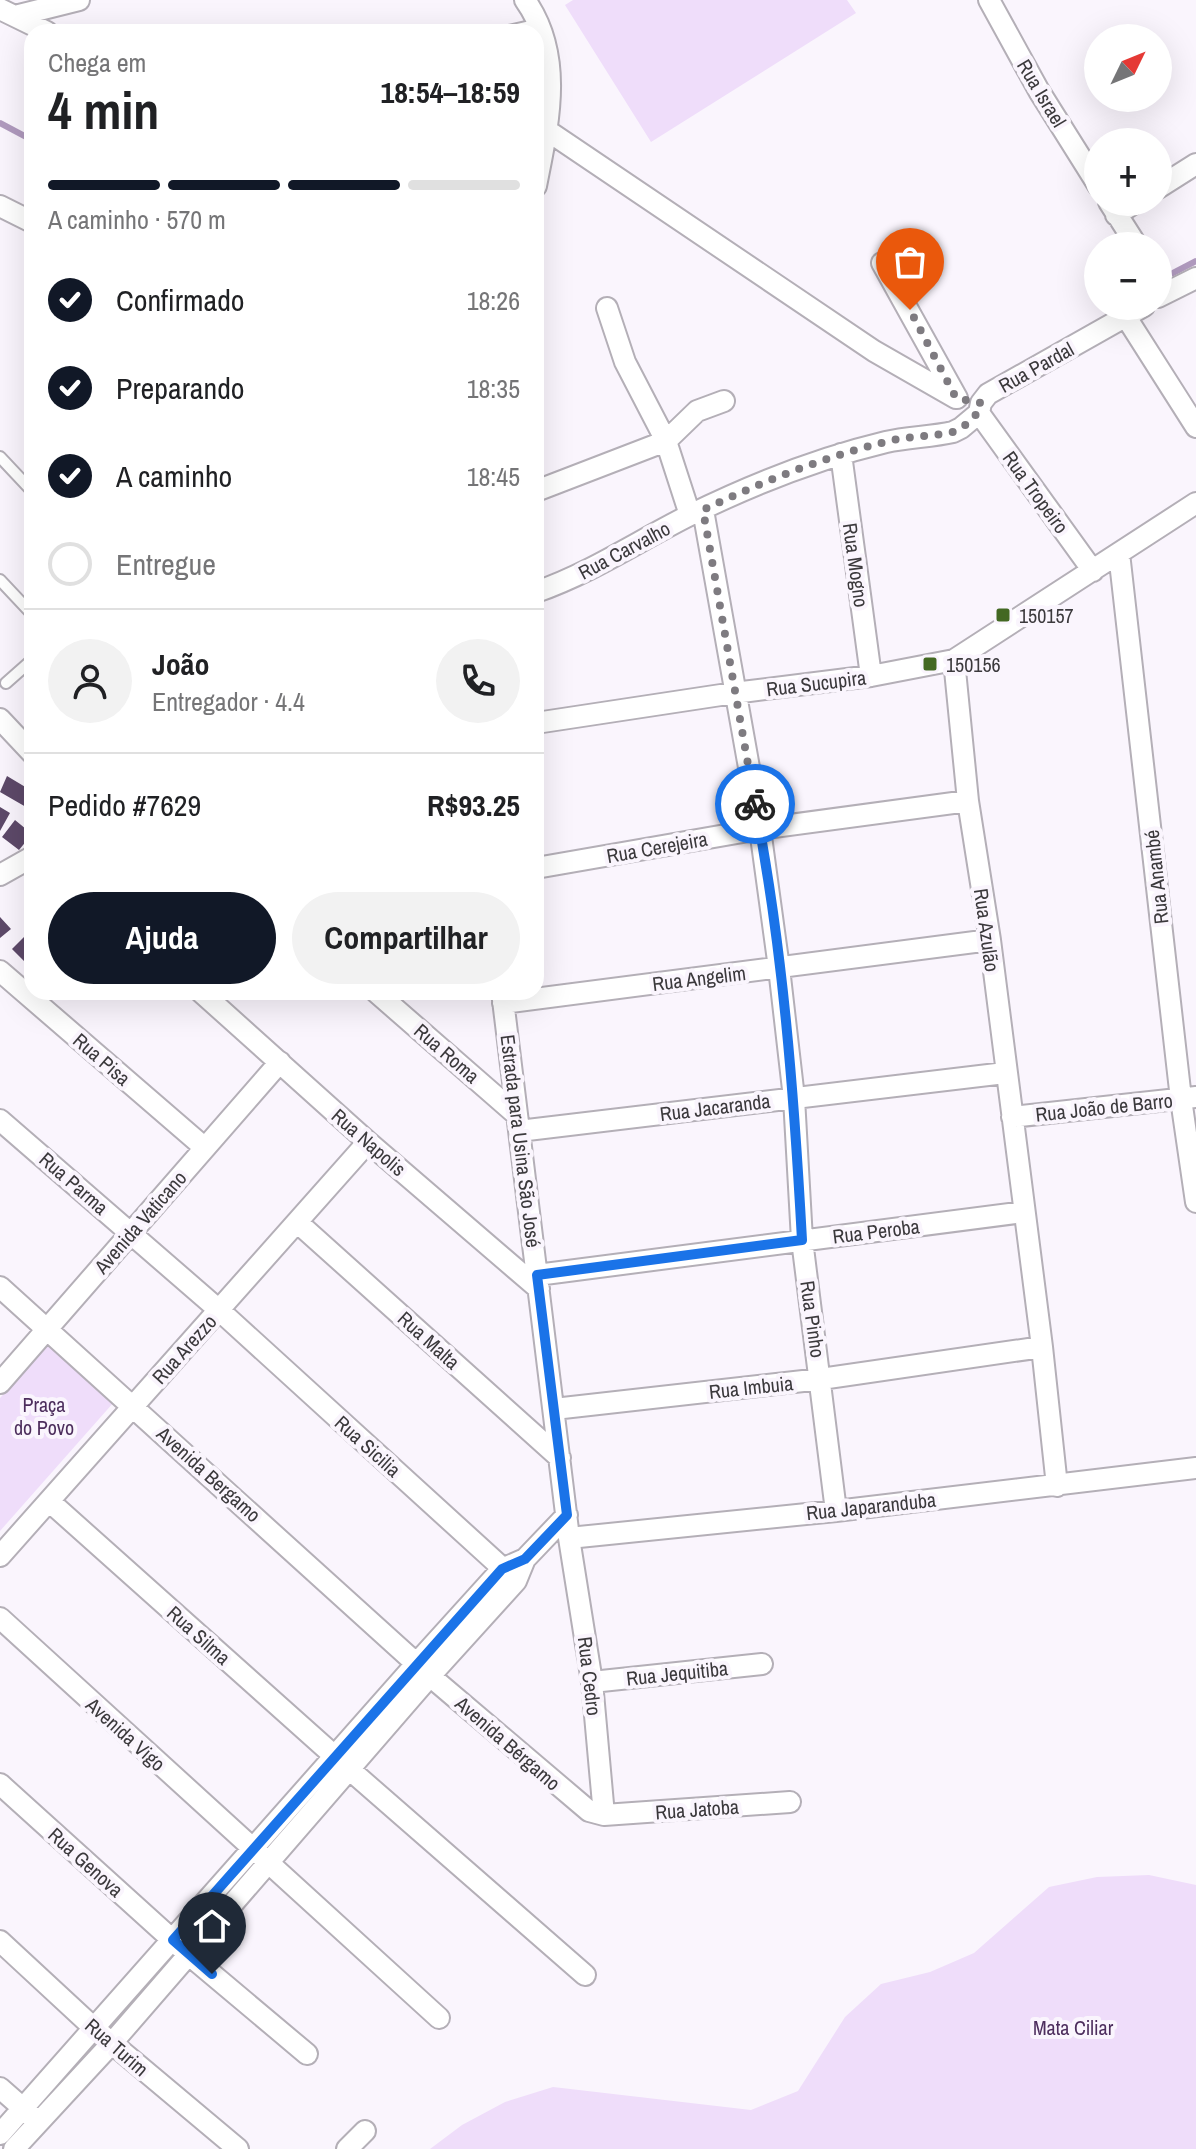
<!DOCTYPE html>
<html lang="pt">
<head>
<meta charset="utf-8">
<style>
	:root { --surface:#fff; --page:#f2f2f2; --text:#202124; --muted:#757577; --line:#e0e0e0; --accent:#111827 }
	body { margin:0; font-family:"Archivo Narrow",sans-serif; background:var(--page); color:var(--text); height:100vh; display:flex; flex-direction:column; font-size:30px; white-space:nowrap }
	* { box-sizing:border-box; margin:0 }
	p { font-size:26px; color:var(--muted) }
	.icon { flex:none; width:44px; height:44px; fill:none; stroke:currentColor; stroke-width:2; stroke-linecap:round; stroke-linejoin:round }
	.map { position:relative; flex:1; overflow:hidden }
	.drawer { position:absolute; left:24px; top:24px; width:520px; height:976px; display:flex; flex-direction:column; background:var(--surface); border-radius:24px; box-shadow:0 8px 32px #0002 }
	.drawer>* { flex:none }
	.needle { width:52px; rotate:47deg }
	.controls { position:absolute; left:1084px; top:24px; display:grid; gap:16px }
	.controls a { display:grid; place-items:center; width:88px; height:88px; border-radius:50%; background:var(--surface); box-shadow:0 8px 32px #0002; font-size:40px }
	.pin { position:absolute; display:grid; place-items:center; width:68px; height:68px; color:#fff; margin:-82px -34px; border-radius:50% 50% 50% 0; rotate:-45deg; box-shadow:0 0 8px #0007 }
	.pin .icon { rotate:45deg }
	.courier { position:absolute; display:grid; place-items:center; width:80px; height:80px; margin:-40px; border:6px solid #1a73e8; border-radius:50%; background:#fff; color:#222; box-shadow:0 2px 10px #0007 }
	.headline em { font-style:normal; font-weight:800 }
	.headline div { display:flex; flex-direction:column-reverse }
	.headline { display:flex; align-items:center; justify-content:space-between; height:136px; padding:0 24px }
	h1 { font-size:52px; font-weight:800; line-height:60px }
	.bar { display:grid; grid-template-columns:repeat(4,1fr); gap:12px 8px; align-content:center; height:96px; padding:0 24px }
	.bar i { height:10px; border-radius:6px; background:var(--line) }
	.bar .on { background:var(--accent) }
	.bar p { grid-column:span 4 }
	.line { display:flex; align-items:center; gap:20px; padding:0 24px; border-top:2px solid var(--line) }
	.line div { flex:1 }
	.round { display:grid; place-items:center; flex:none; width:84px; height:84px; border-radius:42px; background:var(--page) }
	ol { padding:0 24px; list-style:none }
	li { display:flex; align-items:center; gap:24px; height:88px }
	li p { margin-inline-start:auto }
	li .icon { padding:8px; border-radius:50%; background:var(--accent); color:#fff; stroke-width:4 }
	li:last-child { color:var(--muted) }
	li i { width:44px; height:44px; border:4px solid var(--line); border-radius:50% }
	.primary-button { display:flex; gap:16px; margin-top:auto; padding:16px 24px }
	.primary-button a { flex:1; height:92px; border-radius:48px; background:var(--accent); color:#fff; font-size:32px; font-weight:800; line-height:92px; text-align:center }
	.primary-button a+a { background:var(--page); color:var(--text) }
	.map>svg:first-child { display:block }
</style>
</head>
<body>
<div class="map">
<svg width="1196" height="2149" viewBox="0 0 1196 2149">
	<rect width="100%" height="100%" fill="#faf5fd"/>
	<!-- green -->
	<path fill="#efddfa" d="M573,0H847L856,13L651,142L565,5Z
		M48,1344L114,1402L0,1531V1398Z
		M1149,1875L1196,1885V2149H430L462,2125L505,2102L553,2087L751,2110L798,2091L845,2017L881,1984L930,1972L974,1953L1049,1887L1097,1877Z"/>
	<g fill="none" stroke-linecap="round" stroke-linejoin="round">
		<!-- stream -->
		<path stroke="#b09abe" stroke-width="6" d="M0,123L32,140
			M1173,273L1196,261"/>
	</g>
	<!-- building -->
	<path fill="#5d4969" d="M7,776L32,791L26,807L0,792Z
		M0,807L10,813L0,831Z
		M15,820L32,834L19,850L2,837Z
		M0,917L11,929L0,938Z
		M32,929V954L24,961L12,949Z"/>
	<g fill="none" stroke-linecap="round" stroke-linejoin="round">
		<!-- service casing -->
		<g stroke="#b4afb7" stroke-width="14">
			<path id="service" d="M504,32L539,24
				M0,457L32,491
				M0,580L32,614
				M6,683L32,660"/>
		</g>
		<!-- minor casing -->
		<g stroke="#b4afb7" stroke-width="24">
			<path id="minor" d="M525,0C565,56 548,125 536,186
				M989,0L1039,91L1098,185
				M0,9L47,32
				M15,16L79,0
				M548,131L874,351L956,398
				M1158,188L1196,164
				M1109,202L1137,246
				M0,206L32,222
				M1116,215L1136,202
				M882,263L957,398
				M1158,297L1196,278
				M607,308L625,362L666,441L697,411L724,401
				M1126,317L1196,427
				M979,413L981,403L988,394L1144,306
				M979,413L1093,571
				M841,454L871,676
				M536,491L666,441L690,515
				M703,510L760,829L779,968L794,1098L802,1240L836,1511
				M1119,553L1181,1099L1196,1202
				M536,592C591,573 638,541 690,515C751,485 819,458 886,442C908,437 931,437 953,432L961,428L979,413
				M954,660L968,801L990,940L1042,1347L1057,1486
				M0,719L32,753
				M536,723L734,693L871,676L954,660L1196,503
				M536,868L760,829L968,801
				M0,875L32,857
				M0,971L205,1148
				M201,992L368,1142L539,1289
				M376,992L517,1115
				M502,992L569,1538L836,1511L1196,1468
				M503,1003L990,940
				M1012,1117L1196,1097
				M0,1120L219,1310L510,1575
				M519,1131L1005,1073
				M297,1222L560,1458
				M537,1275L1024,1212
				M0,1287L430,1676L589,1811L604,1815L790,1802
				M0,1383L280,1062
				M554,1409L821,1379L1042,1347
				M49,1501L349,1769L585,1975
				M569,1538L592,1682L604,1815
				M0,1556L368,1142
				M0,1618L439,2018
				M592,1682L762,1664
				M0,1784L188,1954L307,2054
				M0,1941L95,2029L238,2149
				M0,2088L33,2117
				M0,2134L417,1663L502,1569L525,1559
				M14,2149L112,2043L430,1676L516,1581L525,1559L567,1515
				M347,2149L365,2131"/>
		</g>
		<!-- service -->
		<use href="#service" stroke="#fff" stroke-width="10"/>
		<!-- minor -->
		<use href="#minor" stroke="#fff" stroke-width="20"/>
	</g>
	<g fill="none" stroke-linecap="round" stroke-linejoin="round">
		<!-- done -->
		<path stroke="#7e7b80" stroke-width="8" stroke-dasharray="0 14.4" d="M755,804L703,510C761,482 822,458 885,442C907,436 930,437 953,432C966,426 978,417 981,403L956,398L910,310"/>
		<!-- route -->
		<path stroke="#1a73e8" stroke-width="10" d="M212,1974L173,1940L502,1569L525,1559L567,1515L537,1275L802,1240C794,1094 783,948 755,804"/>
	</g>
	<!-- markers -->
	<g fill="#436822" stroke="#faf5fd" stroke-width="3">
		<rect x="995" y="607" width="16" height="16" rx="4"/>
		<rect x="922" y="656" width="16" height="16" rx="4"/>
	</g>
	<g text-anchor="middle" dominant-baseline="central" stroke-width="8" stroke-linejoin="round" paint-order="stroke">
		<!-- street labels -->
		<g font-size="20" fill="#3b393c" stroke="#faf5fd">
			<text transform="translate(1042 93) rotate(59)">Rua Israel</text>
			<text transform="translate(1036 367) rotate(-29)">Rua Pardal</text>
			<text transform="translate(1036 492) rotate(54)">Rua Tropeiro</text>
			<text transform="translate(624 550) rotate(-28)">Rua Carvalho</text>
			<text transform="translate(856 565) rotate(82)">Rua Mogno</text>
			<text transform="translate(816 683) rotate(-7)">Rua Sucupira</text>
			<text transform="translate(657 847) rotate(-10)">Rua Cerejeira</text>
			<text transform="translate(1156 877) rotate(-96)">Rua Anambé</text>
			<text transform="translate(987 930) rotate(82)">Rua Azulão</text>
			<text transform="translate(699 978) rotate(-7)">Rua Angelim</text>
			<text transform="translate(447 1053) rotate(41)">Rua Roma</text>
			<text transform="translate(102 1059) rotate(41)">Rua Pisa</text>
			<text transform="translate(715 1107) rotate(-7)">Rua Jacaranda</text>
			<text transform="translate(1104 1107) rotate(-6)">Rua João de Barro</text>
			<text transform="translate(521 1141) rotate(83)">Estrada para Usina São José</text>
			<text transform="translate(369 1142) rotate(41)">Rua Napolis</text>
			<text transform="translate(74 1183) rotate(41)">Rua Parma</text>
			<text transform="translate(140 1222) rotate(-49)">Avenida Vaticano</text>
			<text transform="translate(876 1231) rotate(-7)">Rua Peroba</text>
			<text transform="translate(813 1319) rotate(82)">Rua Pinho</text>
			<text transform="translate(429 1340) rotate(42)">Rua Malta</text>
			<text transform="translate(184 1349) rotate(-48)">Rua Arezzo</text>
			<text transform="translate(751 1387) rotate(-6)">Rua Imbuia</text>
			<text transform="translate(368 1446) rotate(42)">Rua Sicilia</text>
			<text transform="translate(209 1474) rotate(42)">Avenida Bergamo</text>
			<text transform="translate(871 1506) rotate(-6)">Rua Japaranduba</text>
			<text transform="translate(199 1635) rotate(42)">Rua Silma</text>
			<text transform="translate(677 1673) rotate(-6)">Rua Jequitiba</text>
			<text transform="translate(590 1676) rotate(83)">Rua Cedro</text>
			<text transform="translate(126 1734) rotate(42)">Avenida Vigo</text>
			<text transform="translate(508 1743) rotate(41)">Avenida Bérgamo</text>
			<text transform="translate(697 1809) rotate(-4)">Rua Jatoba</text>
			<text transform="translate(86 1862) rotate(42)">Rua Genova</text>
			<text transform="translate(117 2047) rotate(41)">Rua Turim</text>
		</g>
		<!-- poi labels -->
		<g font-size="20" fill="#3b393c" stroke="#faf5fd" text-anchor="start">
			<text x="1019" y="615">150157</text>
			<text x="946" y="664">150156</text>
		</g>
		<!-- park labels -->
		<g font-size="20" fill="#4d2e5d" stroke="#faf5fd">
			<text x="44" y="1404">Praça<tspan x="44" dy="23">do Povo</tspan></text>
			<text x="1073" y="2027">Mata Ciliar</text>
		</g>
	</g>
</svg>
<div class="controls">
<a><svg class="needle" viewBox="-14 -14 28 28"><path d="M0-13l5 13h-10z" fill="#e53935"/><path d="M0 13l5-13h-10z" fill="#757577"/></svg></a>
<a>+</a>
<a>−</a>
</div>
<div class="pin" style="left:910px;top:310px;background:#ea580c"><svg class="icon" aria-label="bag" viewBox="0 0 24 24"><path d="M5 8h14l-1 12H6zM9 8a3 3 0 0 1 6 0"/></svg></div>
<div class="pin" style="left:212px;top:1974px;background:#1f2937"><svg class="icon" aria-label="home" viewBox="0 0 24 24"><path d="M3 11l9-7 9 7M6 9v11h12V9"/></svg></div>
<div class="courier" style="left:755px;top:804px"><svg class="icon" aria-label="bike" viewBox="0 0 24 24"><circle cx="6" cy="16" r="4"/><circle cx="18" cy="16" r="4"/><path d="M6 16l4-8h5l3 8M10 8l3 8H6M13 5h3"/></svg></div>
<section class="drawer">
<div class="headline"><div><h1>4 min</h1><p>Chega em</p></div><em>18:54–18:59</em></div>
<div class="bar"><i class="on"></i><i class="on"></i><i class="on"></i><i></i><p>A caminho · 570 m</p></div>
<ol>
<li><svg class="icon" aria-label="check" viewBox="0 0 24 24"><path d="M5 12l5 5 9-10"/></svg>Confirmado<p>18:26</p></li>
<li><svg class="icon" aria-label="check" viewBox="0 0 24 24"><path d="M5 12l5 5 9-10"/></svg>Preparando<p>18:35</p></li>
<li><svg class="icon" aria-label="check" viewBox="0 0 24 24"><path d="M5 12l5 5 9-10"/></svg>A caminho<p>18:45</p></li>
<li><i></i>Entregue</li>
</ol>
<div class="line" style="height:144px"><a class="round"><svg class="icon" aria-label="person" viewBox="0 0 24 24"><circle cx="12" cy="8" r="4"/><path d="M4 21q1-7 8-7t8 7"/></svg></a><div><b>João</b><p>Entregador · 4.4</p></div><a class="round"><svg class="icon" aria-label="phone" viewBox="0 0 24 24"><path d="M5 4h4l2 5-3 2q2 4 5 5l2-3 5 2v4C11 20 4 13 5 4z"/></svg></a></div>
<div class="line" style="height:104px"><div>Pedido #7629</div><b>R$93.25</b></div>
<div class="primary-button"><a>Ajuda</a><a>Compartilhar</a></div>
</section>
</div>
</body>
</html>
